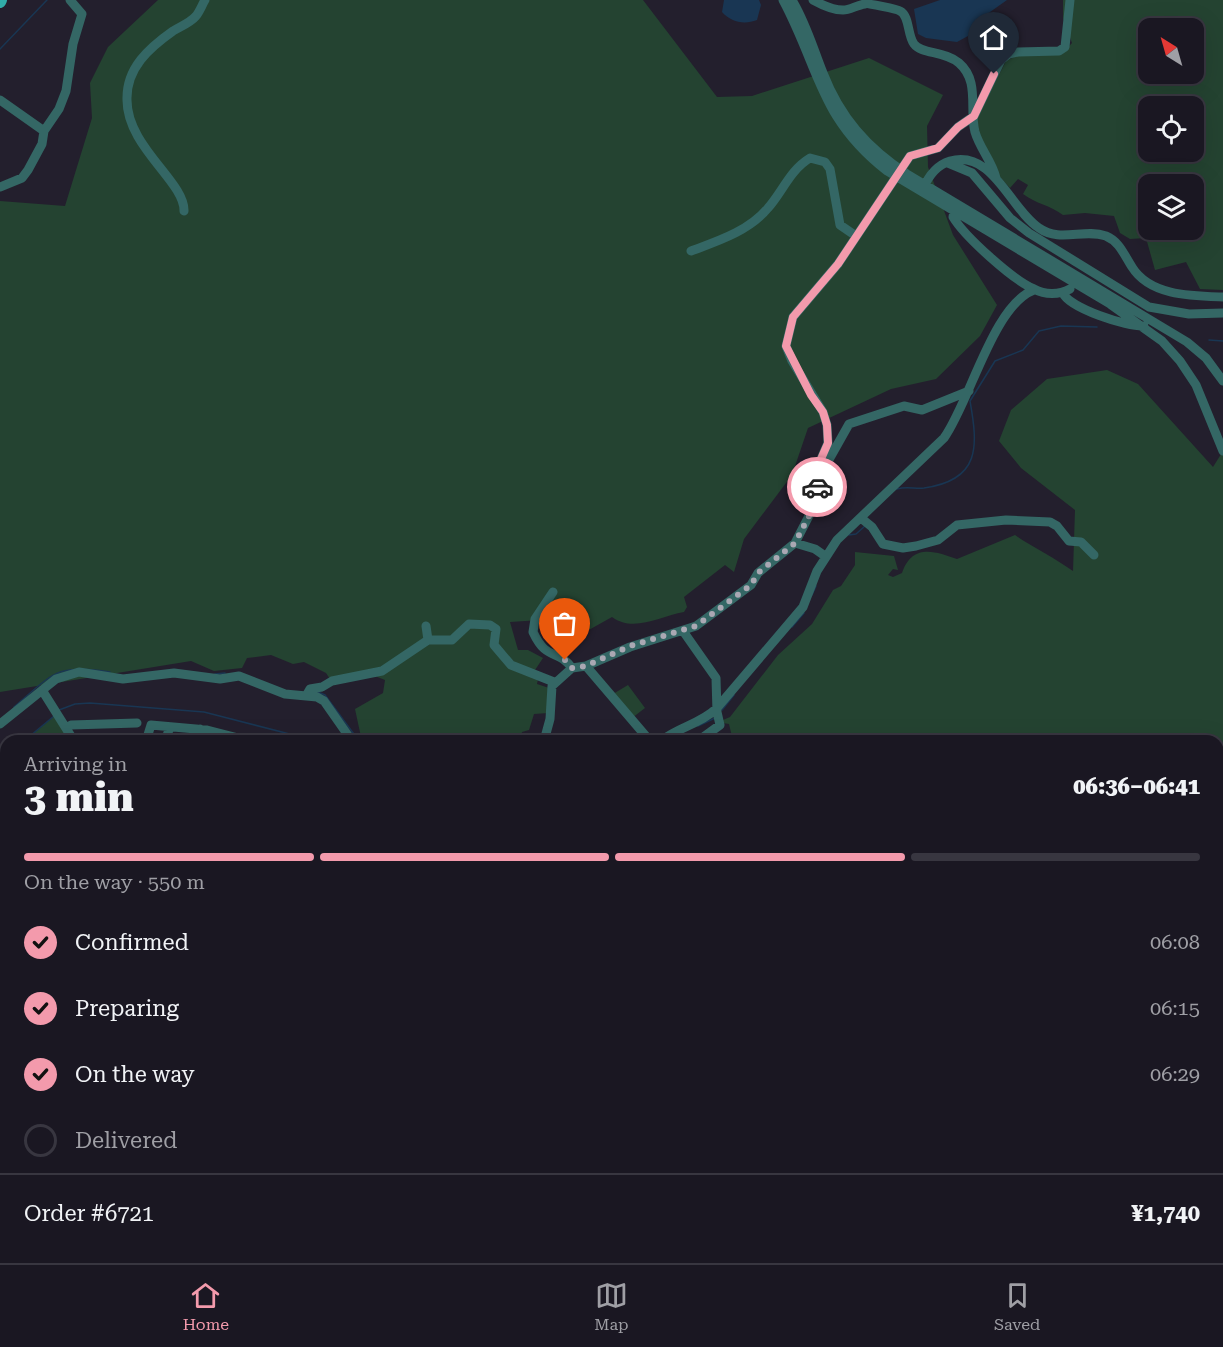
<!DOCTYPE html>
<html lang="en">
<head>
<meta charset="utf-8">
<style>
	:root { --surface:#1a1722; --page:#23202a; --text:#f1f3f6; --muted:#9f9fa5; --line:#383640; --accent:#f39aac }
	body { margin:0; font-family:"Roboto Serif",serif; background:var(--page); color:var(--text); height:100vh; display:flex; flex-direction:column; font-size:22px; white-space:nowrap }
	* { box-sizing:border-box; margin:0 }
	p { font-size:20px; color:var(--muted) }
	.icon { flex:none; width:33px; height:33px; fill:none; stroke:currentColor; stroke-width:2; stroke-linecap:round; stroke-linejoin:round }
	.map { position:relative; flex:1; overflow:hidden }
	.sheet { position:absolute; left:0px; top:735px; width:1224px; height:528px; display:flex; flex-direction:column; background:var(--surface); border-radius:18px 18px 0 0; box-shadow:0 6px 24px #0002,0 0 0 2px var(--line) }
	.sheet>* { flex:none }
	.needle { width:39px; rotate:323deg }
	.tools { position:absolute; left:1138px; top:18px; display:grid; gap:12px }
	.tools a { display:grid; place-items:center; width:66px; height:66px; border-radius:12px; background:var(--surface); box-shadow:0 6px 24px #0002,0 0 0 2px var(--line); font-size:30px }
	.pin { position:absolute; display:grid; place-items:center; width:51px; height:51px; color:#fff; margin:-62px -26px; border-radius:50% 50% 50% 0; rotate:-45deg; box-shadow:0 0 6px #0007 }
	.pin .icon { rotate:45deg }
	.courier { position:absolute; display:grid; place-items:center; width:60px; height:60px; margin:-30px; border:4px solid #f39aac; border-radius:50%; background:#fff; color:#222; box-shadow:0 2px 8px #0007 }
	.summary em { font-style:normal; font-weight:800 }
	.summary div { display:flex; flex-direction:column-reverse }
	.summary { display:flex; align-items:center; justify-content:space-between; height:102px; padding:0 24px }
	h1 { font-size:39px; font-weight:800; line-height:45px }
	.bar { display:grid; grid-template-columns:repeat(4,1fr); gap:9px 6px; align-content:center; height:72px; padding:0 24px }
	.bar i { height:8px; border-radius:4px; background:var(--line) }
	.bar .current { background:var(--accent) }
	.bar p { grid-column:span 4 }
	.line { display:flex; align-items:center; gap:15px; padding:0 24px; border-top:2px solid var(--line) }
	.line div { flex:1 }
	ol { padding:0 24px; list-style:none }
	li { display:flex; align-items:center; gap:18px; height:66px }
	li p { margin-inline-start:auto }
	li .icon { padding:6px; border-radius:50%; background:var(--accent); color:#111; stroke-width:4 }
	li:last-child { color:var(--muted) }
	li i { width:33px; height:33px; border:3px solid var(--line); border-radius:50% }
	.tab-bar { display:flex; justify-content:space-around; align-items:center; height:84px; border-top:2px solid var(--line); background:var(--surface); font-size:16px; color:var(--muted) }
	.tab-bar a { display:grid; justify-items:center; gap:3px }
	.tab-bar .current { color:var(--accent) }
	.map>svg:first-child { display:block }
</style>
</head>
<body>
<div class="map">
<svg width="1223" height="1263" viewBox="0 0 1223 1263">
	<rect width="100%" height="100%" fill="#231f2d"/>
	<!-- green -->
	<path fill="#244331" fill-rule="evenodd" d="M158,0H643L717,97L752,96L869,58L943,95L927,126L928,167L953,235L997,305L980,336L936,379L891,389L808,428L792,475L744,539L734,572L725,565L684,597L687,607L684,612C660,616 634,633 612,617L587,631L571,605L566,603L540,620L510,622L518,650H528L543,658L531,676L538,679L537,684L549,688L548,713L534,714L529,730L522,732L520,741H366L361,737L355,709L383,693L385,680L362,671L330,679L326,673L304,662L293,664L271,655L247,658L242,668L214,671L191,661L0,692V201L65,206L92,118L90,83L108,47Z
		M1063,0H1223V290L1200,289L1186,262L1155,270L1146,238L1130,239L1120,233L1114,216L1085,213L1063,215C1050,205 1036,204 1023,194L1028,185L1018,179L1010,188L998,175L979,134L977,118L1006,61L1016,56L1062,54L1072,43L1063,18ZM1149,28H1194V74H1149ZM1149,106H1194V152H1149ZM1149,184H1194V230H1149Z
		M1107,370L1138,384L1213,467L1223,451V1068L1218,1077V741H733L729,724L723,723V720L730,717L778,655L812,624L833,590L841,586L855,565V552L894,556L898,570L893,569L888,575L893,577L902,573C912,543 935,551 957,559L1015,535C1034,548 1055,558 1073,571L1075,510L1021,468L999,441L1011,410L1047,379Z
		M628,685L645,708L632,718L613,694Z
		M55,715L70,738L66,741H25Z
		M6,1055V1257H1071L1058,1263H3L0,1258V1064Z"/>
	<!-- water -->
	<path fill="#193653" d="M724,0H759L761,5L757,20C744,25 731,22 722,12Z
		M940,0H1007L976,22L968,36L957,42L926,38L918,34L914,9Z
		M1223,1150V1239L1218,1237V1156Z"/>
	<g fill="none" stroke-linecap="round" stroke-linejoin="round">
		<!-- stream -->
		<path stroke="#193653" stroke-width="1.5" d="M0,49L47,0
			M1209,340L1223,341
			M897,489C906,486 915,489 924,488C981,480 978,446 970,401L995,361L1023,350L1039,331L1061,326L1097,327
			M849,535L856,534L865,526
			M812,595L816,586
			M792,627L804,613
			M215,674L225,673
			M318,692L325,695L359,741
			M14,707C53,674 56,663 110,672
			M59,710L75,704L90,703L204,712L309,739
			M722,710L734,695
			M698,726L715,718
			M24,741L54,716
			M0,764L6,758
			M0,876L6,871
			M0,941L5,946"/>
		<!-- minor -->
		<path stroke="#346765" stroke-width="9" d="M783,0C820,69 819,118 887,171L1110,304L1162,341L1180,361L1196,385L1223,451
			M792,0C806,23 813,48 823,73C840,117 867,148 907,174L1187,342L1206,358L1223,381
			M813,0C822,5 832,10 843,10C850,10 857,5 865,4C867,3 897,9 900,11C910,16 907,35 914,44C921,54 945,51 959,63C980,81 969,109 975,132C980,149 992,161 996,178
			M0,100L44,131
			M948,163L972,173L1010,218L1029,233L1149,307L1189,314L1223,313
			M0,187L22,178L28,170L42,144L44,131L59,109L66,91L73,44L82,14L70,0
			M923,189C928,177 937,165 950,161C993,149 1010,209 1039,228C1060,243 1084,228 1106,236C1120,242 1124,255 1132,267C1150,296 1192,296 1223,297
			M184,211C185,182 127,147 127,100C126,68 149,48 173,31C181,26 190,23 196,16C200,11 202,5 205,0
			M954,211L953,217C965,237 1013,280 1034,289C1045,295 1059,295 1070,289
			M691,251C718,241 749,231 768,208C783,191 790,170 810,158L825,162L830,169L840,225L856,236
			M1063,293C1069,308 1127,327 1144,326
			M822,472L821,459L828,443L827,425L823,412L792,361L786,346L793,317L838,264L910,156L938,148L958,127L974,116L1001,60L1009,54L1018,52L1059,51L1065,47L1070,0
			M861,518L872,527L883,544L903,548L916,546L938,540L957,525L1006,520L1050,522L1057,526L1069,541L1081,542L1094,555
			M795,543L815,549L825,556
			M553,592L535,619L533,632C547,662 557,648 572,668
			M426,626L428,640H452L469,624L490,625L496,629L494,645L511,665L554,682
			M683,631L716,678L717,712L720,725L698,741
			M586,666L650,741
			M42,690L74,741
			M306,696L310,689L322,687L332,681L382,671L428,640
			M0,724L56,679L79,672L123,679L174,673L220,679L239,676L285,694L317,697L324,701L352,741
			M66,728L71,725L137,723
			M146,741L151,725L207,730L250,741
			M165,741L170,727
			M196,741L200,729
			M544,741L550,719L552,686L572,668L586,666L630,647L696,626L751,585L758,573L795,543L811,512L822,472L849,424L904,406L922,410L969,391
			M661,741C678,727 701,724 717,708L803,607L817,571L837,540L944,438C970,402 993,305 1034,290
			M0,790L6,798
			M0,827L6,835
			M0,870L6,865
			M0,899L6,894
			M0,925L6,920
			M0,956L6,950
			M0,1073L3,1077
			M1218,1148L1223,1143
			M787,1257L791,1263
			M809,1257L811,1263
			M1045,1257L1048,1263
			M1107,1263L1111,1257"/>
		<!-- major -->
		<path stroke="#31aca8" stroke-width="12" d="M0,2L1,0"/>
	</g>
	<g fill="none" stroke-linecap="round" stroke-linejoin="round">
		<!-- done -->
		<path stroke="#aaa8b3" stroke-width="6" stroke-dasharray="0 10.8" d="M565,660L572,668L586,666L630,646L696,626L751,585L758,573L795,543L811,512L817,487"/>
		<!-- route -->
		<path stroke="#f39aac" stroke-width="8" d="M817,487L821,459L828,443L827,425L823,412L811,395L786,346L793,317L838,264L910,156L938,148L958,127L974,116L994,74"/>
	</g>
</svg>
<div class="tools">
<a><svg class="needle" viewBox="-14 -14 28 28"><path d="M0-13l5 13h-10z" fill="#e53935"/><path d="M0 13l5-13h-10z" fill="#9f9fa5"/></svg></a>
<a><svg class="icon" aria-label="locate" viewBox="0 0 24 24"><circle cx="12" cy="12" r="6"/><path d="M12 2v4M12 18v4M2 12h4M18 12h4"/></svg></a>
<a><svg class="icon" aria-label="layers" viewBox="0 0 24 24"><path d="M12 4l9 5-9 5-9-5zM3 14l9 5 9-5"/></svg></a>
</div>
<div class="pin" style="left:565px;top:660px;background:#ea580c"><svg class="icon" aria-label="bag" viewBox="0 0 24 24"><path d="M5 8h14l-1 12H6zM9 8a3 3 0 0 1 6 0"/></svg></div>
<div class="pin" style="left:994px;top:74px;background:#1f2937"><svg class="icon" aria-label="home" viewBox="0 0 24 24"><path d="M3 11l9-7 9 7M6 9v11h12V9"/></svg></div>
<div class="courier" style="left:817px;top:487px"><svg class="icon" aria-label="car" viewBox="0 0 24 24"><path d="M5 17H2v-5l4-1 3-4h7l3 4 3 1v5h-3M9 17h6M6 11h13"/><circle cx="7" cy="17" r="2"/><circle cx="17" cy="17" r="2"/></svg></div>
<section class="sheet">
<div class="summary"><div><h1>3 min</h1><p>Arriving in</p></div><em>06:36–06:41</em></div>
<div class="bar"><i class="current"></i><i class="current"></i><i class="current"></i><i></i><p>On the way · 550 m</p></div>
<ol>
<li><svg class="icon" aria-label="check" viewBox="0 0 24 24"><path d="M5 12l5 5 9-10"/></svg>Confirmed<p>06:08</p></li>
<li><svg class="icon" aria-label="check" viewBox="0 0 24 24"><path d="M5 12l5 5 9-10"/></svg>Preparing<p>06:15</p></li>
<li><svg class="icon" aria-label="check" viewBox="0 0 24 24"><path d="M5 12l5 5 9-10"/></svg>On the way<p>06:29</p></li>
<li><i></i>Delivered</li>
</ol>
<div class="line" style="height:78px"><div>Order #6721</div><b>¥1,740</b></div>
</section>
</div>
<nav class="tab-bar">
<a class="current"><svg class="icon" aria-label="home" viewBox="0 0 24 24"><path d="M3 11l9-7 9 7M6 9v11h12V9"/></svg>Home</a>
<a><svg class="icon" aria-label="map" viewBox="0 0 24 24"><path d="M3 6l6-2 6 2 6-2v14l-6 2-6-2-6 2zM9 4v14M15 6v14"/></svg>Map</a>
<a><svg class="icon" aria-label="saved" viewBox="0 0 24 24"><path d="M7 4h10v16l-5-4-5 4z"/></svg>Saved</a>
</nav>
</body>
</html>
